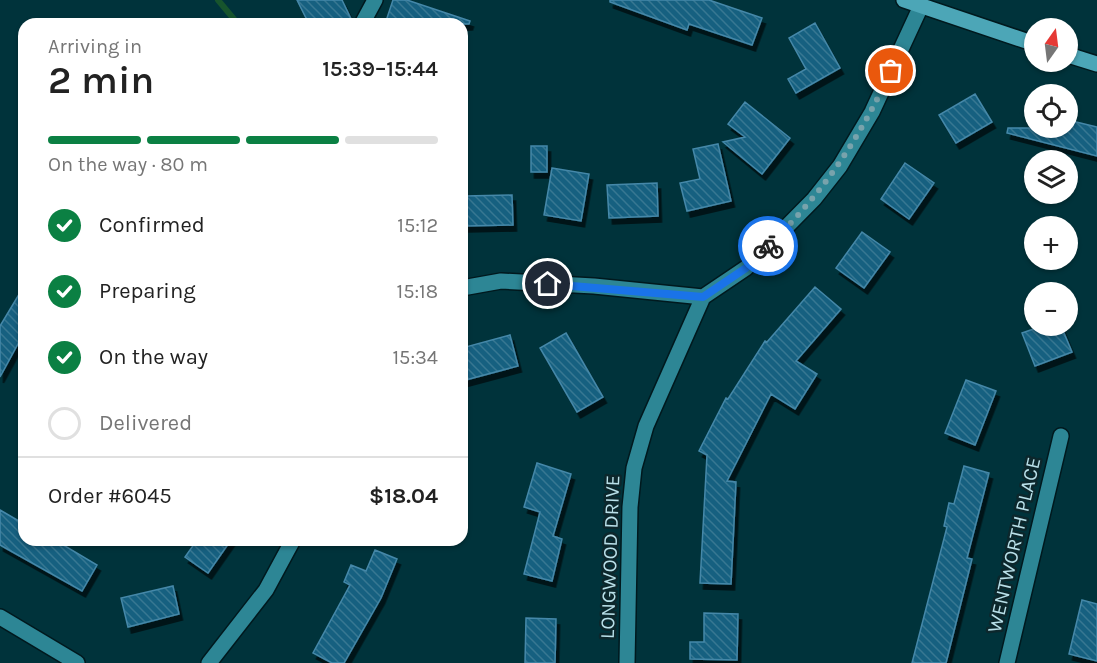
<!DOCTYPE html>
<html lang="en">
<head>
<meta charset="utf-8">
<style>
	:root { --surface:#fff; --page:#f2f2f2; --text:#222; --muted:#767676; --line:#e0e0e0; --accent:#0b8043 }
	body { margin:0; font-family:Karla,sans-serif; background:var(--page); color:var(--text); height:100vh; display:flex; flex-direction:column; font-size:22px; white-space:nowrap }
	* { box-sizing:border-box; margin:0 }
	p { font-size:20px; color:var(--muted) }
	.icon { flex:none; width:33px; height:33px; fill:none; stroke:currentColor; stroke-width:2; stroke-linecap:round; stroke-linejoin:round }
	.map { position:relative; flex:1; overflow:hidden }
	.panel { position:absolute; left:18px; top:18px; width:450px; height:528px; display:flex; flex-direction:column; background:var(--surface); border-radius:18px; box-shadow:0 2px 4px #0004 }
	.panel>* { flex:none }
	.needle { width:39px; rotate:14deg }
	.buttons { position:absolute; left:1024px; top:18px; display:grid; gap:12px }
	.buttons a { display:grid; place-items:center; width:54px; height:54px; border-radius:50%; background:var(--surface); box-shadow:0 2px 4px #0004; font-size:30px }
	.pin { position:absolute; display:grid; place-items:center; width:51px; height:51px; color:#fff; margin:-26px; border:3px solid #fff; border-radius:50%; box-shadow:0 2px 6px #0007 }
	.courier { position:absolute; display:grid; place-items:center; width:60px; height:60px; margin:-30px; border:4px solid #1a73e8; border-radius:50%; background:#fff; color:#222; box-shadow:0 2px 8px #0007 }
	.overview em { font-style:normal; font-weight:600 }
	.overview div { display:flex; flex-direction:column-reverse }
	.overview { display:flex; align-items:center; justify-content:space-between; height:102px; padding:0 30px }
	h1 { font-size:39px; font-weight:600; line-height:45px }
	.bar { display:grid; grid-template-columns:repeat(4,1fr); gap:9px 6px; align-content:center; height:72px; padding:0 30px }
	.bar i { height:8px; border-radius:4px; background:var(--line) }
	.bar .selected { background:var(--accent) }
	.bar p { grid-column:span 4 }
	.line { display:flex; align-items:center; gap:15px; padding:0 30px; border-top:2px solid var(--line) }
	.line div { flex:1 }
	ol { padding:0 30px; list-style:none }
	li { display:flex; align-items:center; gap:18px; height:66px }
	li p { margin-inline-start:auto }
	li .icon { padding:6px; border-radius:50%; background:var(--accent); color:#fff; stroke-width:4 }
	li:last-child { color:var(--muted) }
	li i { width:33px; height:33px; border:3px solid var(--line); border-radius:50% }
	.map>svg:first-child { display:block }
</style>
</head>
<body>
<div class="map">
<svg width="1097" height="663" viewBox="0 0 1097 663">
	<defs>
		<pattern id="building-back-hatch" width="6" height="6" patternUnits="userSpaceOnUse" patternTransform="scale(1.5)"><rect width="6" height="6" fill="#176180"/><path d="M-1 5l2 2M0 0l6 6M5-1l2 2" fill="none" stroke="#377792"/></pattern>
		<filter id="shadow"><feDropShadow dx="3.5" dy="6" stdDeviation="0" flood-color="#0009"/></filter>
	</defs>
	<rect width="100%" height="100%" fill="#00333b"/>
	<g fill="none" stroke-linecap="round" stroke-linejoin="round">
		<!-- stream -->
		<path stroke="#17542d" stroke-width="6" d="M218,0L238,24"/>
	</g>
	<!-- building -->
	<path fill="url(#building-back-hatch)" stroke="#4588a9" stroke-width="1.5" filter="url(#shadow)" d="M297,0H342L351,19L340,24H309Z
		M393,0H407L470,21L469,24H385Z
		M610,0H709L762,18L752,45L689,24L687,30L610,2Z
		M815,23L840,68L796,93L788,79L806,69L789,38Z
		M975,94L992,122L956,143L939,115Z
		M745,102L790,138L762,174L723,142L745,137L728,124Z
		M1068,120L1097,127V156L1007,133L1008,128H1068Z
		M718,144L731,201L687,211L680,183L700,179L693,149Z
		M531,146H547V172H531Z
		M905,163L934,183L909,219L881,199Z
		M552,168L589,174L581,221L544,215Z
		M657,183L658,216L609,218L607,185Z
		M512,195L513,225L465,226V196Z
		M862,232L890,252L864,288L836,268Z
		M24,286V345L19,342L0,377V326Z
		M815,287L841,309L796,361L817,374L795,409L771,394L727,481L736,482L731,584L700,583L707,455L699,451L726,398L728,399L765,341L767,342Z
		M1042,326H1061L1072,352L1035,366L1022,333Z
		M566,333L603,397L577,412L540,348Z
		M510,335L518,366L462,381V348Z
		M966,380L996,391L975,445L945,433Z
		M537,463L571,474L553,536L562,539L552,581L524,574L540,512L524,507Z
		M964,466L989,473L967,558L972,559L946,663H912L947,527L944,526L949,503L954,504Z
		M0,510L24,524V540H55L97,565L82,591L0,545Z
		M197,540H231L208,573L185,557Z
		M375,550L397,559L381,598L344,663H332L313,653L350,585L344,582L351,565L366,571Z
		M173,586L179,614L128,627L121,598Z
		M1082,600L1097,604V661L1069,654Z
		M704,613L738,614L737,660L690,659V642H704Z
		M526,618L556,619L555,663H525Z"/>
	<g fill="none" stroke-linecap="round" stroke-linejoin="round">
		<!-- street casing -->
		<g stroke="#00191e" stroke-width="18">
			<path id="street" d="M362,24L375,0
				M462,288L501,281L594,286L703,297
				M0,617L77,663
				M209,663L266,590L293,540
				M627,663L630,507L634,468L646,426L703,297L746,268L814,199L840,166L872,112L921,6
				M1007,663L1061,436"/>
		</g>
		<!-- primary casing -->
		<g stroke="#00191e" stroke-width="18">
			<path id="primary" d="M904,0L1035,44
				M1068,55L1097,64"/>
		</g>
		<!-- street -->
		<use href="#street" stroke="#2d8695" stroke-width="15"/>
		<!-- primary -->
		<use href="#primary" stroke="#4ca6b7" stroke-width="15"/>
	</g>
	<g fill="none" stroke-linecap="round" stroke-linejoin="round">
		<!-- done -->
		<path stroke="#78a3ac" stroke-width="6" stroke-dasharray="0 10.8" d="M768,246C824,192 858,141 891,71"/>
		<!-- route -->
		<path stroke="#1a73e8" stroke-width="8" d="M548,284L703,297L746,268L768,246"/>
	</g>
	<g text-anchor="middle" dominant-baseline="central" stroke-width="5" stroke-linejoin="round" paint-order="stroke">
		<!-- street labels -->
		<g font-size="20" fill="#b9e0e9" stroke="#0c272c">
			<text transform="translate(1014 545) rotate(-77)">WENTWORTH PLACE</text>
			<text transform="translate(610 557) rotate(-88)">LONGWOOD DRIVE</text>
		</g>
	</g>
</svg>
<div class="buttons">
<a><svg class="needle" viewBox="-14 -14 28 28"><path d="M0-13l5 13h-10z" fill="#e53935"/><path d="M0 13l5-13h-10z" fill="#767676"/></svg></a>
<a><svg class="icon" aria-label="locate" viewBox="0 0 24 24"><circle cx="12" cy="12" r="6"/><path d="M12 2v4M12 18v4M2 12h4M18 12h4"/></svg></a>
<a><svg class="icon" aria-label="layers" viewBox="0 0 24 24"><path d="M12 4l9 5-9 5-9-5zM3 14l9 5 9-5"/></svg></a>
<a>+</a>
<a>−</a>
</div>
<div class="pin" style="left:891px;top:71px;background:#ea580c"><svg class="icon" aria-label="bag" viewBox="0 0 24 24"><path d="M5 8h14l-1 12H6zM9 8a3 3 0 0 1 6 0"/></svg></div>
<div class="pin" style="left:548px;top:284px;background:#1f2937"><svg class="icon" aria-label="home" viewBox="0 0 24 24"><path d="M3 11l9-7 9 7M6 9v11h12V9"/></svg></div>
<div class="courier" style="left:768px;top:246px"><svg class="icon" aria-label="bike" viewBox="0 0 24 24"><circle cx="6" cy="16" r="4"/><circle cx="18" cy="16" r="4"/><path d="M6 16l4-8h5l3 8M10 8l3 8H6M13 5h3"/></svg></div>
<section class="panel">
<div class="overview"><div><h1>2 min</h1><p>Arriving in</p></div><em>15:39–15:44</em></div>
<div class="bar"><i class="selected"></i><i class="selected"></i><i class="selected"></i><i></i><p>On the way · 80 m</p></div>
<ol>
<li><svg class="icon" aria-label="check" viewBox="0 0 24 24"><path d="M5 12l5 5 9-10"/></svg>Confirmed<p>15:12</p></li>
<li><svg class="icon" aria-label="check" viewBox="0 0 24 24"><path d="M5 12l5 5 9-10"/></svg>Preparing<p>15:18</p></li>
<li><svg class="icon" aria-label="check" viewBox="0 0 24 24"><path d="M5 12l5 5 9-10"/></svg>On the way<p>15:34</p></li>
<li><i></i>Delivered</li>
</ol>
<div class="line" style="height:78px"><div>Order #6045</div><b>$18.04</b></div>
</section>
</div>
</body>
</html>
